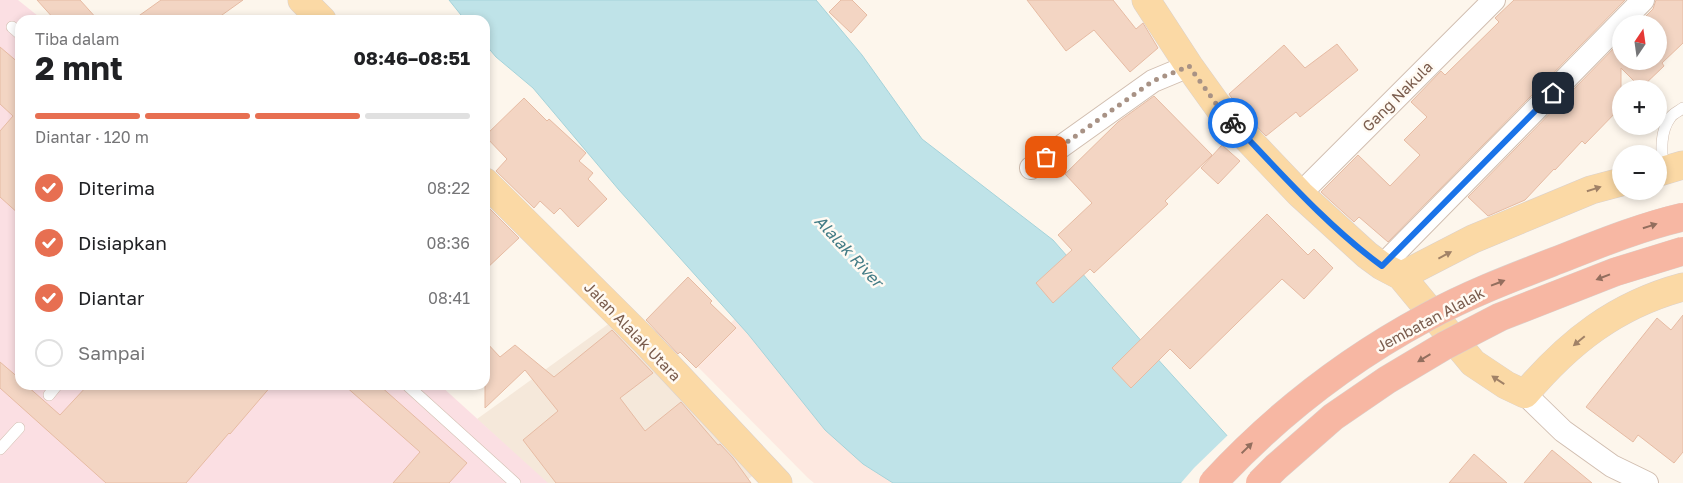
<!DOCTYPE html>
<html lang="id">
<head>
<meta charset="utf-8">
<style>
	:root { --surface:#fff; --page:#f6f6f6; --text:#202124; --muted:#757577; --line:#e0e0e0; --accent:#e76f51 }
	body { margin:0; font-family:"Golos Text",sans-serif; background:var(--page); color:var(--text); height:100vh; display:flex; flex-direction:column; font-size:19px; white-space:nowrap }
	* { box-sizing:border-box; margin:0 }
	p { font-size:16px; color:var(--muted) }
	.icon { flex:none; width:28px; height:28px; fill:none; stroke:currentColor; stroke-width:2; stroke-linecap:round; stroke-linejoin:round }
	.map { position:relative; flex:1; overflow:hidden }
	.sheet { position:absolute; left:15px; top:15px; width:475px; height:375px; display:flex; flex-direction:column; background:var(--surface); border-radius:15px; box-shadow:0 2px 8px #0003 }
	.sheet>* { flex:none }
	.needle { width:32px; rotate:13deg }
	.controls { position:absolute; left:1612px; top:15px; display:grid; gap:10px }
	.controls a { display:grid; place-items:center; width:55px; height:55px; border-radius:50%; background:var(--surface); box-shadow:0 2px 8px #0003; font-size:25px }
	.pin { position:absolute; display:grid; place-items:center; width:42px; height:42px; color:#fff; margin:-21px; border-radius:10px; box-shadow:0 2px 8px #0006 }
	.courier { position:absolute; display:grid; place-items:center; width:50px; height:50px; margin:-25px; border:4px solid #1a73e8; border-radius:50%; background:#fff; color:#222; box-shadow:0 1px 6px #0007 }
	.summary em { font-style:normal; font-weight:700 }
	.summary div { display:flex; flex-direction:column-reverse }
	.summary { display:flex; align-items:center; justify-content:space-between; height:85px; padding:0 20px }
	h1 { font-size:32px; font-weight:700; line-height:38px }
	.bar { display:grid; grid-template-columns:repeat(4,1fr); gap:8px 5px; align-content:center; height:60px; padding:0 20px }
	.bar i { height:6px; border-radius:4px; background:var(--line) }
	.bar .selected { background:var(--accent) }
	.bar p { grid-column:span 4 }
	ol { padding:0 20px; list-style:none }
	li { display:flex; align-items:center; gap:15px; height:55px }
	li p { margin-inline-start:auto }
	li .icon { padding:5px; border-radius:50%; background:var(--accent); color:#fff; stroke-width:4 }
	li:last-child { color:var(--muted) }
	li i { width:28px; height:28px; border:2px solid var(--line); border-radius:50% }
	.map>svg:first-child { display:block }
</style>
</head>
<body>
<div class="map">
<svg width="1683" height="483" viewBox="0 0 1683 483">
	<rect width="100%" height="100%" fill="#fdf6ec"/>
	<!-- residential -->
	<path fill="#f5e8da" d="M614,320L759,470L744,483H546L477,419Z"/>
	<!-- commercial -->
	<path fill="#fde8e0" d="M755,299L955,483H814L808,478L692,361Z"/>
	<!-- medical -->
	<path fill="#fbdfe3" d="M0,0H18L43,20H20V385H440L548,483H0Z"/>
	<!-- water -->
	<path fill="#bfe3e8" stroke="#a5d3da" d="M449,0H816L862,55L922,139L1053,240L1144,344L1270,483H893L863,464L825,430L748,334L619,190L533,88L496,57L485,44V20H465Z"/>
	<!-- pier -->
	<path fill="#fdf6ec" d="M1229,434L1273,483H1181L1194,468Z"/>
	<!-- building -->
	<path fill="#f3d5c3" stroke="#e6bba3" d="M37,0H80L98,20H55Z
		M161,0H243L215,20H133Z
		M841,0H852L867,15L851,33L829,12Z
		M1027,0H1113L1136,29L1143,23L1158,48L1130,72L1094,30L1066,51Z
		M1514,0H1625L1388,242L1359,217L1354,222L1321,192L1358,155L1390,186L1420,155L1404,140L1427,117L1411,102L1441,71L1445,75L1499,22L1495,18Z
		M1656,0H1683V43L1662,63L1664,66L1641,88L1621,68V107L1585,144L1582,141L1555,170L1554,169L1525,200L1488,216L1468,197L1621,41V61H1659V24H1638L1653,9Z
		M1337,44L1358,70L1300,117L1296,112L1266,136L1238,107L1229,94L1284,45L1305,68Z
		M0,47L20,64V215L0,197V131L13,116L0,104Z
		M1154,96L1212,155L1165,201L1168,204L1094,273L1090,269L1053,303L1036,283L1072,250L1058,235L1092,203L1065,174L1118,122Z
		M524,98L547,121L549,119L586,153L579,161L593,173L588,179L607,199L578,227L560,208L554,214L540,201L534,208L496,171L507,159L485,136Z
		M1222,145L1240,161L1218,184L1201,168Z
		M485,204L519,238L485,270Z
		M1267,214L1308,255L1314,249L1333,268L1304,299L1282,279L1190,369L1170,349L1131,388L1112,368Z
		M688,277L712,301L710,303L736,328L696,368L680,352L678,354L646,320Z
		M1683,315V452L1674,463L1638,435L1633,442L1586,407L1657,318L1671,330Z
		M612,330L653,373L620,398L645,431L681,402L718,445L720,444L733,458L751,483H556L523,440L558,411L525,370L485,408V341L500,357L515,345L554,377Z
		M0,362L20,379V385H26L60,415L88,385H272L230,434L229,433L186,483H106L0,388Z
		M344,385H379L467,463L449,483H393L420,452Z
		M1552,450L1592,483H1524Z
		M1474,454L1507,483H1449Z"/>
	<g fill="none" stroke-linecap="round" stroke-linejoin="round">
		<!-- lane casing -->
		<g stroke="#d1beb0" stroke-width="12">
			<path id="lane" d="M12,27L20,34
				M1663,171C1662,154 1659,133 1670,118C1672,114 1679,111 1683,108
				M407,385L515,483
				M49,395L57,385
				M0,449L19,428"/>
		</g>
		<!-- street casing -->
		<g stroke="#d1beb0" stroke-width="24">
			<path id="street" d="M1031,168L1153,81L1189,66
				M1300,194L1494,0
				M1382,266L1643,0
				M1525,394L1563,431L1612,466L1647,483"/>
		</g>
		<!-- primary casing -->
		<g stroke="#dad1cd" stroke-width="29">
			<path id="primary" d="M302,0L322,20
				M1146,0L1189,66L1222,112L1300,194L1367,255L1382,266L1401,276L1473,363L1506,385L1525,394C1569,342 1616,305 1683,287
				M1659,172L1683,165
				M485,182L645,341L778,483
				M1401,276L1473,239L1591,190L1621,182"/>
		</g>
		<!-- lane -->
		<use href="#lane" stroke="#fff" stroke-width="11"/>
		<!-- street -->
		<use href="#street" stroke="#fff" stroke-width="22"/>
		<!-- primary -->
		<use href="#primary" stroke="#fbd9a5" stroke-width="28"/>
		<!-- highway-bridge casing -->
		<g stroke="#dad1cd" stroke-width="29" stroke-linecap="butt">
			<path id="highway-bridge" d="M1213,483C1274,417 1347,360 1427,317C1469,294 1514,277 1558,260C1599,244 1640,227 1683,217
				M1260,483L1276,467L1333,417L1387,380L1444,346L1500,317L1615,272L1683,251"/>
		</g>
		<!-- highway-bridge -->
		<use href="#highway-bridge" stroke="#f7b7a3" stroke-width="28"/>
	</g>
	<!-- one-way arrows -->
	<defs><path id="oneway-solid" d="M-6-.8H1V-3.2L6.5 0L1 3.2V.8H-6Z" transform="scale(1.25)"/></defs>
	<g fill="#a18267">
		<use href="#oneway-solid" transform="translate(1594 189) rotate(-18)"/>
		<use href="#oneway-solid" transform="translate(1445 255) rotate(-28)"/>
		<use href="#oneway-solid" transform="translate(1579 341) rotate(140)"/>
		<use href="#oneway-solid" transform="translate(1498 380) rotate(-147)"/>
	</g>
	<g fill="#936e5e">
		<use href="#oneway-solid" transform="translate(1650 226) rotate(-18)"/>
		<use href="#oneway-solid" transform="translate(1603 277) rotate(159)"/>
		<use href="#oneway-solid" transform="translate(1498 283) rotate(-21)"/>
		<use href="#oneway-solid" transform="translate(1424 358) rotate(149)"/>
		<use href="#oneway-solid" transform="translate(1247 448) rotate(-44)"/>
	</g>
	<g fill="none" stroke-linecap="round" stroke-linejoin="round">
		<!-- done -->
		<path stroke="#a89285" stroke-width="5" stroke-dasharray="0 9" d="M1046,157L1153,81L1189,66L1222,112L1233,123"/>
		<!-- route -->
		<path stroke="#1a73e8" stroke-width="6" d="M1233,123C1279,171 1328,227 1382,266L1553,93"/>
	</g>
	<g text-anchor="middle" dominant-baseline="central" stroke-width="5" stroke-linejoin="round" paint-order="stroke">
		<!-- street labels -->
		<g font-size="15" fill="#7a5c4d" stroke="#fffaf3">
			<text transform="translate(1397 96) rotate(-45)">Gang Nakula</text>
			<text transform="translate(1430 319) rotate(-28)">Jembatan Alalak</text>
			<text transform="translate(633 331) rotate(46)">Jalan Alalak Utara</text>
		</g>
		<!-- water labels -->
		<g font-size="16" font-style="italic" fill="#437c86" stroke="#fffaf3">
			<text transform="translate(849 251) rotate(47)">Alalak River</text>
		</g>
	</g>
</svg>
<div class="controls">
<a><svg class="needle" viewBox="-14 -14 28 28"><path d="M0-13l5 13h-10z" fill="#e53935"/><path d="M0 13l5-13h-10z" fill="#757577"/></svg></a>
<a>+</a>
<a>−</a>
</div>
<div class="pin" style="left:1046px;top:157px;background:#ea580c"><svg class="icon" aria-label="bag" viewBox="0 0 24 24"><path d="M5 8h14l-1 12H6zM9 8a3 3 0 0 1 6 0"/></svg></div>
<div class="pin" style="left:1553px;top:93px;background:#1f2937"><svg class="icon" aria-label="home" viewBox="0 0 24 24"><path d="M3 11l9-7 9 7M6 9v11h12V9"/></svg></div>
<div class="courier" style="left:1233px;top:123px"><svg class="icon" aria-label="bike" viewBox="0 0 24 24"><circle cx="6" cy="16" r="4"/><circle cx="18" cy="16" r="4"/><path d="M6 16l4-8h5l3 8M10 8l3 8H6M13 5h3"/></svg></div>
<section class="sheet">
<div class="summary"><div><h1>2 mnt</h1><p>Tiba dalam</p></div><em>08:46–08:51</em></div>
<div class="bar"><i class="selected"></i><i class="selected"></i><i class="selected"></i><i></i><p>Diantar · 120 m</p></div>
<ol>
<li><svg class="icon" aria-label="check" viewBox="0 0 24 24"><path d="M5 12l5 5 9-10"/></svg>Diterima<p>08:22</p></li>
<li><svg class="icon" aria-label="check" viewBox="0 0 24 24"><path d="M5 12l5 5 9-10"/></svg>Disiapkan<p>08:36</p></li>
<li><svg class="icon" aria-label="check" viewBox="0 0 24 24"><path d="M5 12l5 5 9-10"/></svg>Diantar<p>08:41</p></li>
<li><i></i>Sampai</li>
</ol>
</section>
</div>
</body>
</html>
